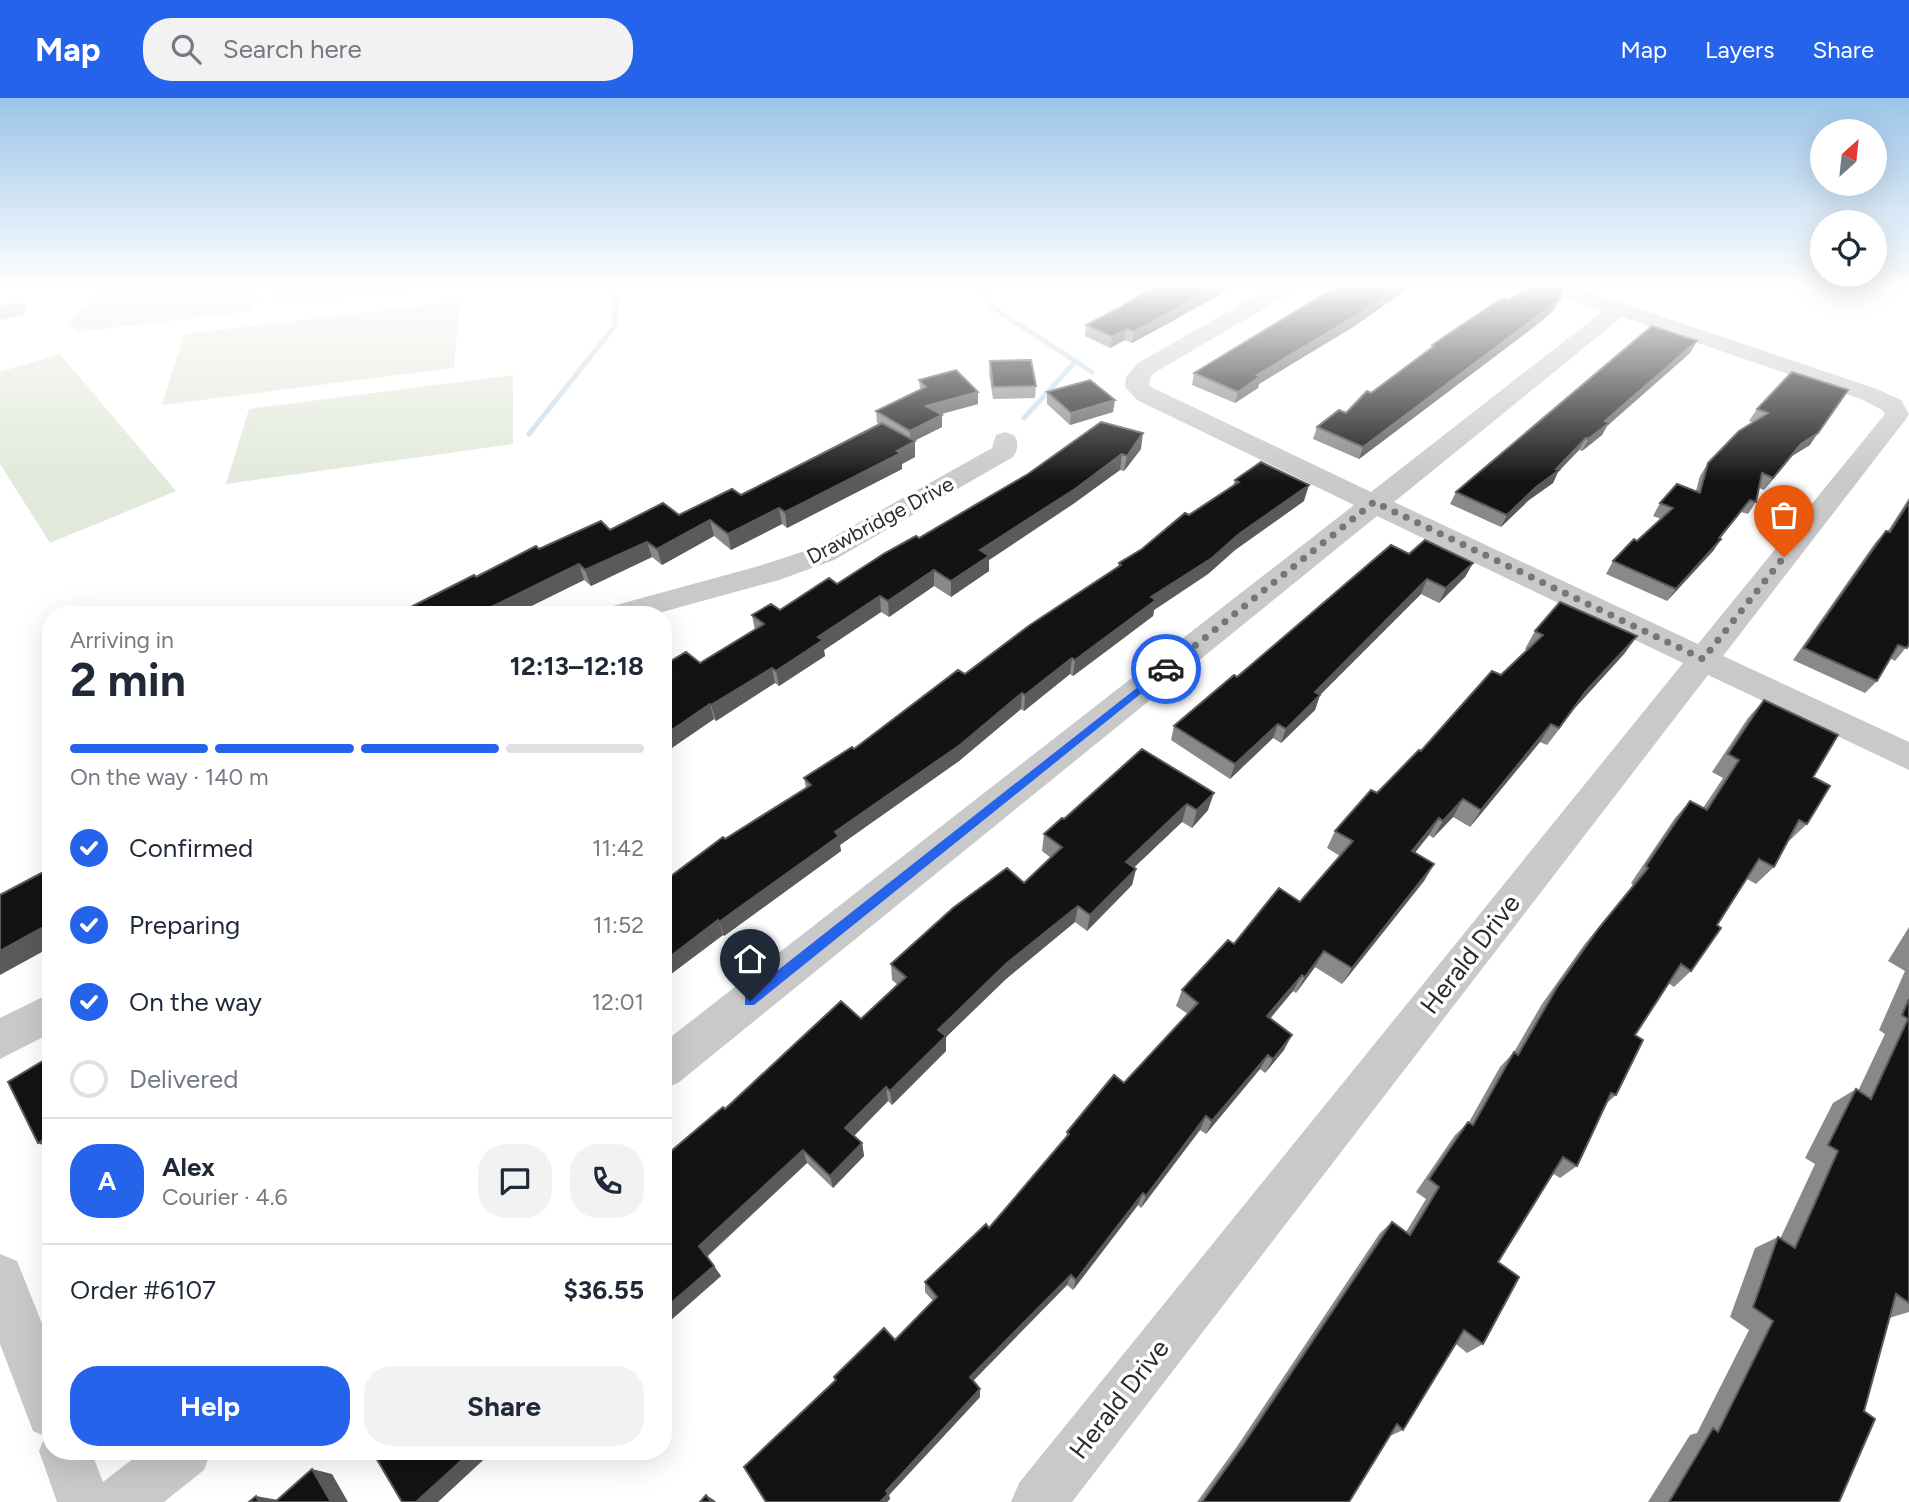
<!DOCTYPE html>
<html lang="en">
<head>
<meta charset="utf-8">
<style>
	:root { --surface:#fff; --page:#f2f2f3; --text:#1f2937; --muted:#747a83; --line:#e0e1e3; --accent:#2563eb }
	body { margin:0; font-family:Figtree,sans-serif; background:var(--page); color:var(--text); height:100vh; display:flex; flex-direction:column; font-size:26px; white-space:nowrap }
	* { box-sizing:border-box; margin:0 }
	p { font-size:23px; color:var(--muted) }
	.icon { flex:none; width:38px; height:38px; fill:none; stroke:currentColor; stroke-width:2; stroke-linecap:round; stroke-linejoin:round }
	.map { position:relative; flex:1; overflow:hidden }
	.side { position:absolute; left:42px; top:508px; width:630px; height:854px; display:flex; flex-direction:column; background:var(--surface); border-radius:28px; box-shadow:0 7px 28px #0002 }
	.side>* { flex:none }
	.needle { width:46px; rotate:27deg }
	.tools { position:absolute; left:1810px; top:21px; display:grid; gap:14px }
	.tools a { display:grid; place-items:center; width:77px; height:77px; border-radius:50%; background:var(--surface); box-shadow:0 7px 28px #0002; font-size:35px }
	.pin { position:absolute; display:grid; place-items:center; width:60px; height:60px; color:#fff; margin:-72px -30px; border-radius:50% 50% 50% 0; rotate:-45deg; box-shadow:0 0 7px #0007 }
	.pin .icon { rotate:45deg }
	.courier { position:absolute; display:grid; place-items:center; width:70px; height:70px; margin:-35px; border:5px solid #2563eb; border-radius:50%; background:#fff; color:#222; box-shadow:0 2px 9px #0007 }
	.head em { font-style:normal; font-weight:700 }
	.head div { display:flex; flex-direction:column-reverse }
	.head { display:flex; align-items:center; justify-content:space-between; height:119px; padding:0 28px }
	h1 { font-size:46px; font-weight:700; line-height:52px }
	.bar { display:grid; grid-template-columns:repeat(4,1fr); gap:10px 7px; align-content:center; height:84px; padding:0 28px }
	.bar i { height:9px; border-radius:5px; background:var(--line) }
	.bar .selected { background:var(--accent) }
	.bar p { grid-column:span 4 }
	.line { display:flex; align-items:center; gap:18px; padding:0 28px; border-top:2px solid var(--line) }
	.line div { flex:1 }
	.round { display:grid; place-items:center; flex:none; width:74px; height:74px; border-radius:28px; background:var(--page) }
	ol { padding:0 28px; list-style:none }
	li { display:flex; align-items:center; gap:21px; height:77px }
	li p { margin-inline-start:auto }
	li .icon { padding:7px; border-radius:50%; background:var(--accent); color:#fff; stroke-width:4 }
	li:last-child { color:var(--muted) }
	li i { width:38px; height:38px; border:4px solid var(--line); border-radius:50% }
	.button { display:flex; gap:14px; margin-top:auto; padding:14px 28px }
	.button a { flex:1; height:80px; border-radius:28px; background:var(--accent); color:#fff; font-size:28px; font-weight:700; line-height:80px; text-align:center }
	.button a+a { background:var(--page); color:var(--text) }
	header { display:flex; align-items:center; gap:42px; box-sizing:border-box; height:98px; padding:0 35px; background:var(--accent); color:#fff }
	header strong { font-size:33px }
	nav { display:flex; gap:38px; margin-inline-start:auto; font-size:24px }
	.search { width:490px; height:63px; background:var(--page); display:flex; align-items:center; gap:18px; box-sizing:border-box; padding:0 24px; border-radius:28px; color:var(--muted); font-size:26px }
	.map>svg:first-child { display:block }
</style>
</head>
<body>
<header>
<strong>Map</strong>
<div class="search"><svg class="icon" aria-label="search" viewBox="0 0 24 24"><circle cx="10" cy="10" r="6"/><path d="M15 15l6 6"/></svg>Search here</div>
<nav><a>Map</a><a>Layers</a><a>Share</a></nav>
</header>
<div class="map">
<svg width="1909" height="1404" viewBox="0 0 1909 1404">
	<rect width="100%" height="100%" fill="#fff"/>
	<!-- green -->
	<path fill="#e2e9da" d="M101,187H257V204L251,213L78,234L68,227Z
		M278,187H461L270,207Z
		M460,203L454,270L162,307L184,236Z
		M60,256L176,393L50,445L0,366V274Z
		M513,277V346L226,386L249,311Z"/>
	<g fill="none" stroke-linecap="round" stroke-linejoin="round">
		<!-- stream -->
		<path stroke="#c7dbe9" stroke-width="5" d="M979,187L992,209L1092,274
			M1024,320L1076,263
			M529,336L614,229L616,205L612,187"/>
		<!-- minor -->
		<path fill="#c9c9c9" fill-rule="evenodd" d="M1275,187H1300L1297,191L1154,275L1150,280L1149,288L1371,394L1603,213L1541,191L1538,187H1568L1877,291L1901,302L1909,316L1906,321L1723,558L1909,644V672L1708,577L1072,1404H1011L1019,1385L1683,565L1377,418L678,985L663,991V945L1354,407L1137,302L1125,289L1126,279L1138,265ZM1622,219L1861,301L1882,312L1885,316L1698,546L1394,404Z
			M16,205L24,206L27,211L24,216L0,222V208Z
			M1005,334L1014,337C1019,344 1018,352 1013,359L834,462L779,482L655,516H605L609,509L759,468L814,450L992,350L996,337Z
			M51,895V935L0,961V920Z
			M0,1156L17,1163L51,1248V1353H91L103,1384L143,1353H211L204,1372L164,1404H57L39,1353L45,1338L33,1333L0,1246Z"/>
	</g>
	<!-- wall -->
	<path fill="#898989" d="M1560,201L1554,212L1538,226L1359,361L1313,341L1317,329L1346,315L1371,295L1431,250L1432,247L1509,202Z
		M1175,222L1132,245L1125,242L1110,250L1085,238L1086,227Z
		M1353,229L1259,286L1258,290L1235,305L1192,287L1194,275Z
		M1690,255L1607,328L1602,337L1582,353L1579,352L1558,374L1553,385L1529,402L1501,429L1450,406L1456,394Z
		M990,263L1036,288L1035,300L993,301L989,275Z
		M1792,274L1810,347L1792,358L1764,392L1759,390L1756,404L1748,416L1741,414L1720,440L1721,441L1713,453L1667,503L1606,476L1613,463L1661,421L1653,418L1660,405L1696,393L1700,378L1708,365L1753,324L1749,323L1757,311Z
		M919,282L978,294V306L940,316L942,329L914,343L915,359L902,366V371L787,430L782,426L731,452L714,438L662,467L652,459L591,488L584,482L515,516H397L476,479L539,451L610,432L679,417L741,397L879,326L877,325L876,313L920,292Z
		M1047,294L1113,314L1070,327L1047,306Z
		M1141,351L1124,373L1120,372L1073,406L989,462V473L951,499L934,488L889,519L881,514L824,552L825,558L779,588L775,585L716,623L714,621L663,656V579L666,577L664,567L700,565L755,532L752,517L780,512L837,486L919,440L1028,376Z
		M1235,382L1304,403L1235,452L1208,476L1154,512L1153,518L1108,552L1073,578L1070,576L1024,613L1021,611L959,663L840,747L841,753L724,838L723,837L663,882V784L725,741L806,690L804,680L854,651L965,576L1118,469L1119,465L1142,451L1189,417L1233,388Z
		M1909,400V546L1895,563L1890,560L1877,583L1865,595L1793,562L1875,445L1886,433H1888Z
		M1409,456L1473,465L1465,479L1439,505L1421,496L1320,597L1315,612L1281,645L1273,640L1230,681L1171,642L1174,628L1237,579Z
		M1535,533L1637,538L1624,556L1574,611L1547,647L1540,644L1470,729L1453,719L1433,740L1429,737L1415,754L1434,766L1424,783L1342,886L1315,869L1296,895L1293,893L1270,921L1284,952L1265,975L1260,971L1206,1036L1200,1032L1141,1110L1138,1107L1073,1192L1067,1187L973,1283L980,1299L889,1397L890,1401L887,1404H766L835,1283L834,1279L895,1242L933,1203L925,1194V1184L989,1130L1066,1040L1067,1034L1124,985L1188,916L1176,908L1182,892L1234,846L1300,804L1340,758L1327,750L1335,733L1377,695L1527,552L1525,551Z
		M1764,602L1813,679L1807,726L1789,743L1788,742L1774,769L1756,786L1747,781L1717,827L1691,873L1674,889L1668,885L1635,937L1616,997L1607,1005L1577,1068L1560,1080L1552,1075L1498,1164L1483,1246L1467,1255L1456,1246L1403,1332L1390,1338L1349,1404H1197L1236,1350L1380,1135L1392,1124L1406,1134L1426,1101L1416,1094L1455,1037L1469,1024L1500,969L1514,954L1542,906L1584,847L1633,787L1631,785L1675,720L1690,703L1703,710L1723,680L1712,674L1748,620Z
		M1142,651L1208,712L1192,730L1182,724L1134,769L1136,771L1132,787L1087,833L1075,824L1006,881L946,939V953L892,1007L888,1003L854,1038L862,1045L864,1058L833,1090L807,1065L707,1159L721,1178L663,1229L725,1011L861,921L898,887L892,882L891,866L1024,785L1051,760L1042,753L1044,736L1064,721Z
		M1909,829V1214L1889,1220L1839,1404H1648L1690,1337L1697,1335L1749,1232L1730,1219L1755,1150L1778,1139L1780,1141L1815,1066L1805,1060L1833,1005L1856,991L1858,993L1885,936L1879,932L1905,873L1888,863Z"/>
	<!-- shaded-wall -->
	<path fill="#5a5a5a" d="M1220,187H1238L1132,245L1134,234Z
		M1401,187H1414L1353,229L1259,286L1258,290L1235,305L1238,294L1257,277Z
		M1560,201L1554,212L1538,226L1359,361L1363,349Z
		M1127,231L1125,242L1110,250L1112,239Z
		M1697,243L1690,255L1607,328L1602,337L1582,353L1588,341L1605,323Z
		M978,294V306L927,320L926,308Z
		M1115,302L1113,314L1070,327L1071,315Z
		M942,317V329L910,345V333Z
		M1143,335L1141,351L1124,373L1127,358Z
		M1818,335L1810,347L1792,358L1764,392L1773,380L1801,346Z
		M1586,340L1579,352L1558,374L1553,385L1529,402L1501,429L1507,417L1556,371Z
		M915,343V359L902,366V371L787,430L785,414Z
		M1122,356L1120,372L1073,406L989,462V473L951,499V483L980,452Z
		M1309,387L1304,403L1235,452L1208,476L1154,512L1153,518L1073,578L1075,562L1151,499L1239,436Z
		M1750,402L1741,414L1711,452L1719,440Z
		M779,410L782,426L731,452L728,436Z
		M710,422L714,438L662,467L657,451Z
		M1721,441L1713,453L1667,503L1676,491Z
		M647,444L652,459L591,488L585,472Z
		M1473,465L1465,479L1439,505L1446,490Z
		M579,466L584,482L515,516H477Z
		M934,472V488L889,519L888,503Z
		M1427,481L1421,496L1320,597L1315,612L1281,645L1286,631L1315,594Z
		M880,498L881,514L824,552L825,558L779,588L776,573L818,539Z
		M1637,538L1624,556L1574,611L1547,647L1586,593Z
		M1072,560L1070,576L1024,613L1025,597Z
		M772,570L775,585L716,623L711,607Z
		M1022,595L1021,611L959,663L840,747L841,753L724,838L719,824L835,734Z
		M710,606L714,621L663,656V638Z
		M1278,626L1273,640L1230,681L1235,666Z
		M1551,626L1540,644L1470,729L1481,712Z
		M1214,695L1208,712L1192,730L1197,712Z
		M1463,701L1453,719L1433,740L1443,723Z
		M1187,706L1182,724L1122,781L1126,764Z
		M1439,720L1429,737L1403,770L1412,753Z
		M1434,766L1424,783L1342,886L1352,870Z
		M1136,771L1132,787L1087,833L1090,817Z
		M1078,808L1075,824L1006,881L946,939V953L892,1007L890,993L938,932L1007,865Z
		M718,822L723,837L663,882V864Z
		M51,825V849L0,877V853Z
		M1324,853L1315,869L1296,895L1305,879Z
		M1302,877L1293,893L1259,933L1267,918Z
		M1292,937L1284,952L1265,975L1273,961Z
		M1268,957L1260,971L1206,1036L1212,1023Z
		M886,989L888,1003L848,1044L845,1030Z
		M1206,1018L1200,1032L1141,1110L1146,1098Z
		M51,1037V1051L38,1045Z
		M862,1045L864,1058L833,1090L830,1078Z
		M803,1052L807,1065L706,1159L699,1148Z
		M1143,1095L1138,1107L1073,1192L1076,1182Z
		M714,1168L721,1178L663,1229V1212Z
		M1071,1177L1067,1187L969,1287L970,1279Z
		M980,1291V1299L889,1397L890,1401L887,1404H880L886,1393Z
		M472,1353H493L438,1404H416Z
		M312,1371L332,1376L348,1404H331Z
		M706,1397L714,1402L716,1404H711Z
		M256,1398L278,1402L279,1404H259Z"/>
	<!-- building -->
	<path fill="#131313" stroke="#5a5a5a" stroke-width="2" d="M1155,187H1220L1134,234L1127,231L1112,239L1086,227L1121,209Z
		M1339,187H1401L1357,217L1257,277L1261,278L1238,294L1194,275Z
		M1531,187H1560L1564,189L1560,201L1543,214L1363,349L1317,329L1339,312L1346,315L1367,293L1371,295L1434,248L1432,247L1502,200L1509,202Z
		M1652,228L1697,243L1605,323L1609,325L1588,341L1586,340L1556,371L1559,372L1535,390L1507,417L1456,394Z
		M1031,262L1036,288L993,289L990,263Z
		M956,272L978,294L926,308L942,317L910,333L876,313L926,289L919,282Z
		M1792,274L1848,292L1818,335L1801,346L1773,380L1762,375L1756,404L1750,402L1719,440L1721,441L1676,491L1613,463L1634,441L1637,443L1673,410L1660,405L1677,386L1700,395L1708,365L1739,333L1768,315L1757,311Z
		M1090,282L1115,302L1071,315L1047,294Z
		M1101,324L1143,335L1127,358L1122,356L1075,391L980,452L989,458L951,483L934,472L888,503L880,498L818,539L823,542L776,573L772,570L711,607L710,606L663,638V579L671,574L664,567L686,554L700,565L764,526L752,517L771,506L780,512L829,480L837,486L885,455L916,438L919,440L1028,376Z
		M882,325L915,343L897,353L901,355L785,414L779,410L728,436L710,422L657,451L647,444L585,472L579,466L477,516H397L474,477L476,479L536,448L539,451L601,423L610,432L663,405L679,417L732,391L741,397Z
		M1261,364L1309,387L1239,436L1212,460L1151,499L1156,502L1075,562L1072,560L1025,597L1022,595L960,647L835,734L839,738L719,824L718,822L663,864V784L723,739L725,741L811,687L804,680L852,649L854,651L958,572L965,576L1030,527L1121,467L1119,465L1142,451L1185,415L1189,417L1239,384L1235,382Z
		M1909,404V546L1907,550L1898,547L1877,583L1804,550L1886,433L1890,434Z
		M1425,442L1473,465L1446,490L1427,481L1315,594L1320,597L1286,631L1278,626L1235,666L1174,628L1234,577L1237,579L1391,447L1409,456Z
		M1560,504L1637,538L1586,593L1559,630L1551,626L1481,712L1463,701L1443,723L1439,720L1412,753L1434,766L1352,870L1324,853L1305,879L1302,877L1267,918L1292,937L1273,961L1268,957L1212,1023L1206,1018L1146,1098L1143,1095L1076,1182L1071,1177L970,1279L980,1291L886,1393L888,1396L880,1404H766L744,1369L836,1282L834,1279L884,1230L895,1242L937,1199L925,1184L986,1126L989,1130L1069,1036L1067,1034L1114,977L1124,985L1198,905L1182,892L1228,842L1234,846L1279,790L1300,804L1353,743L1335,733L1371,692L1377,695L1419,652L1421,653L1492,573L1501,577L1543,537L1535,533Z
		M1764,602L1838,637L1813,679L1830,688L1807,726L1799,722L1774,769L1759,761L1717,827L1721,830L1691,873L1681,866L1635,937L1643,942L1616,997L1611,995L1577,1068L1563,1059L1498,1164L1519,1179L1483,1246L1464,1232L1403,1332L1397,1326L1349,1404H1202L1245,1344L1392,1124L1410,1137L1439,1089L1429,1081L1468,1024L1473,1027L1514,954L1518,957L1556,891L1599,830L1648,770L1646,768L1690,703L1707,712L1739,662L1728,656Z
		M1142,651L1214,695L1197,712L1187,706L1126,764L1136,771L1090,817L1078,808L1007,865L938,932L946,938L890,993L886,989L845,1030L862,1045L830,1078L803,1052L699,1148L714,1168L663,1212V1060L723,1009L725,1011L841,903L861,921L906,879L891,866L953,810L1007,770L1024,785L1062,749L1044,736L1062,720L1064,721Z
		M51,770V825L0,853V797Z
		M1909,901V1205L1896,1196L1864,1313L1875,1321L1839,1404H1669L1713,1330L1718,1334L1773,1223L1753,1209L1778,1139L1795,1150L1838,1053L1828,1047L1856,991L1871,1001L1908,921L1902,917Z
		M51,958V1037L38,1045L8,984Z
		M372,1353H472L416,1404H402Z
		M312,1371L331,1404H275Z
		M706,1397L711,1404H700Z
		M256,1398L259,1404H249Z"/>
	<!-- sky -->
	<linearGradient id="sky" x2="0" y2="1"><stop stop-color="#9bc4e8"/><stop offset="0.49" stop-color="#fff"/><stop offset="1" stop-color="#fff" stop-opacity="0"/></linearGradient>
	<rect width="1909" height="383" fill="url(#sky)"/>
	<!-- route -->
	<path fill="#2563eb" d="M1166,567L1169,568V573L754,907H745V898Z"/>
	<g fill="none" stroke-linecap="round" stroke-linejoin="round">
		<!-- done -->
		<path stroke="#767676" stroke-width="7" stroke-dasharray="0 12.6" d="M1166,571L1374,404L1703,561L1784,459"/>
	</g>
	<g text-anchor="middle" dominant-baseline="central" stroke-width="7" stroke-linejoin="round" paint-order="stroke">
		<!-- far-street labels -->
		<g font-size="21" fill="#2c2c2c" stroke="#fff">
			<text transform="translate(880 422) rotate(-28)">Drawbridge Drive</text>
		</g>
		<!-- street labels -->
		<g font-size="26" fill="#2c2c2c" stroke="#fff">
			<text transform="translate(1470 856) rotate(-52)">Herald Drive</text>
			<text transform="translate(1119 1301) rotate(-52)">Herald Drive</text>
		</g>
	</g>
</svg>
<div class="tools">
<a><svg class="needle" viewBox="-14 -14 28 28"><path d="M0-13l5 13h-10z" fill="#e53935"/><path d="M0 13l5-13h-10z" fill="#747a83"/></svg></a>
<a><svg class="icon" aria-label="locate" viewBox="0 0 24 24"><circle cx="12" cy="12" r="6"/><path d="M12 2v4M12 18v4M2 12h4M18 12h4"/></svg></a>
</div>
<div class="pin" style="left:1784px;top:459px;background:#ea580c"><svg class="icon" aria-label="bag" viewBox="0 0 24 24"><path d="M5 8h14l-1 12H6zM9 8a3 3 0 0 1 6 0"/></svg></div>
<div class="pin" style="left:750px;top:903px;background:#1f2937"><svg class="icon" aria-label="home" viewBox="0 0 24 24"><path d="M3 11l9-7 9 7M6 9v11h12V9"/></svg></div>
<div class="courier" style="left:1166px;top:571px"><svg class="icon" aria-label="car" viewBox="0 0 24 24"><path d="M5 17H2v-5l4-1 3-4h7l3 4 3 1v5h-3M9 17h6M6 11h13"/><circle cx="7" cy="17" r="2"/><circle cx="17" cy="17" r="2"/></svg></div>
<section class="side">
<div class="head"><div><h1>2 min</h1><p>Arriving in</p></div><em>12:13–12:18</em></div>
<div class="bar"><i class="selected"></i><i class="selected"></i><i class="selected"></i><i></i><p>On the way · 140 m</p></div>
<ol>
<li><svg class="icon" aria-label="check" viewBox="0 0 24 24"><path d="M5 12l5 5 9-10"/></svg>Confirmed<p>11:42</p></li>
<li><svg class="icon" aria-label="check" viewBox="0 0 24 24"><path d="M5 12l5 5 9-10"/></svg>Preparing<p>11:52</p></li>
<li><svg class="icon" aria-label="check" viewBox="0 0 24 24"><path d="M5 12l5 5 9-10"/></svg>On the way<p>12:01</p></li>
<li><i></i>Delivered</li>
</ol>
<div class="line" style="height:126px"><b class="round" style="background:var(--accent);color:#fff">A</b><div><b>Alex</b><p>Courier · 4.6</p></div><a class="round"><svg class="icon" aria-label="chat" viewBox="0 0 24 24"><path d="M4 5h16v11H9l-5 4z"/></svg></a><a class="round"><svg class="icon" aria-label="phone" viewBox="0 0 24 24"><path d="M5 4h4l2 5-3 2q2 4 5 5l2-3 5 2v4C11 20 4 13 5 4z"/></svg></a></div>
<div class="line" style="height:91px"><div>Order #6107</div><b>$36.55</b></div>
<div class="button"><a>Help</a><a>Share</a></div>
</section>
</div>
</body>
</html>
